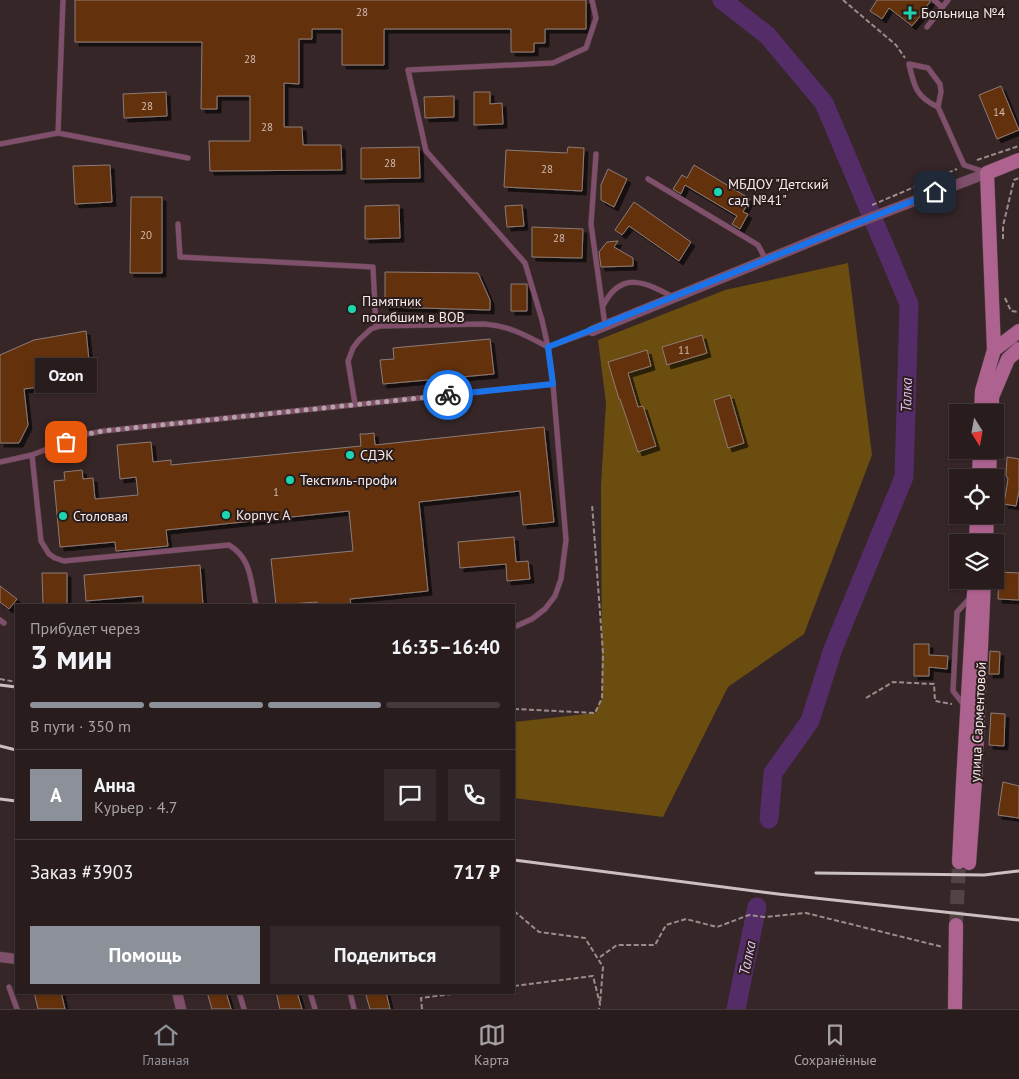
<!DOCTYPE html>
<html lang="ru">
<head>
<meta charset="utf-8">
<style>
	:root { --surface:#281c1d; --page:#34292a; --text:#f1f3f6; --muted:#a5a1a4; --line:#443a3b; --accent:#8c9099 }
	body { margin:0; font-family:"PT Sans",sans-serif; background:var(--page); color:var(--text); height:100vh; display:flex; flex-direction:column; font-size:19px; white-space:nowrap }
	* { box-sizing:border-box; margin:0 }
	p { font-size:16px; color:var(--muted) }
	.icon { flex:none; width:28px; height:28px; fill:none; stroke:currentColor; stroke-width:2; stroke-linecap:round; stroke-linejoin:round }
	.map { position:relative; flex:1; overflow:hidden }
	.details { position:absolute; left:15px; top:604px; width:500px; height:390px; display:flex; flex-direction:column; background:var(--surface); border-radius:0px; box-shadow:0 1px 4px #0004,0 0 0 1px var(--line) }
	.details>* { flex:none }
	.needle { width:32px; rotate:169deg }
	.tools { position:absolute; left:949px; top:404px; display:grid; gap:10px }
	.tools a { display:grid; place-items:center; width:55px; height:55px; border-radius:0px; background:var(--surface); box-shadow:0 1px 4px #0004,0 0 0 1px var(--line); font-size:25px }
	.pin { position:absolute; display:grid; place-items:center; width:42px; height:42px; color:#fff; margin:-21px; border-radius:10px; box-shadow:0 2px 8px #0006 }
	.courier { position:absolute; display:grid; place-items:center; width:50px; height:50px; margin:-25px; border:4px solid #1a73e8; border-radius:50%; background:#fff; color:#222; box-shadow:0 1px 6px #0007 }
	.bubble { position:absolute; height:35px; border-radius:0px; background:var(--surface); box-shadow:0 1px 4px #0004,0 0 0 1px var(--line); font-size:16px; font-weight:800; line-height:35px; text-align:center }
	.summary em { font-style:normal; font-weight:800 }
	.summary div { display:flex; flex-direction:column-reverse }
	.summary { display:flex; align-items:center; justify-content:space-between; height:85px; padding:0 15px }
	h1 { font-size:32px; font-weight:800; line-height:38px }
	.bar { display:grid; grid-template-columns:repeat(4,1fr); gap:8px 5px; align-content:center; height:60px; padding:0 15px }
	.bar i { height:6px; border-radius:4px; background:var(--line) }
	.bar .selected { background:var(--accent) }
	.bar p { grid-column:span 4 }
	.line { display:flex; align-items:center; gap:12px; padding:0 15px; border-top:1px solid var(--line) }
	.line div { flex:1 }
	.round { display:grid; place-items:center; flex:none; width:52px; height:52px; border-radius:0px; background:var(--page) }
	.cta { display:flex; gap:10px; margin-top:auto; padding:10px 15px }
	.cta a { flex:1; height:58px; border-radius:0px; background:var(--accent); color:#fff; font-size:20px; font-weight:800; line-height:58px; text-align:center }
	.cta a+a { background:var(--page); color:var(--text) }
	.menu { display:flex; justify-content:space-around; align-items:center; height:70px; border-top:1px solid var(--line); background:var(--surface); font-size:14px; color:var(--muted) }
	.menu a { display:grid; justify-items:center; gap:2px }
	.menu .selected { color:var(--accent) }
	.map>svg:first-child { display:block }
</style>
</head>
<body>
<div class="map">
<svg width="1019" height="1009" viewBox="0 0 1019 1009">
	<defs>
		<filter id="shadow"><feDropShadow dx="4" dy="4" stdDeviation="0" flood-color="#0009"/></filter>
	</defs>
	<rect width="100%" height="100%" fill="#362627"/>
	<!-- green -->
	<path fill="#6b4d10" d="M848,263L872,455L804,634L728,687L663,817L514,798V722L595,713L602,698L601,485L606,403L598,340L725,290Z"/>
	<g fill="none" stroke-linecap="round" stroke-linejoin="round">
		<!-- river -->
		<path stroke="#542c67" stroke-width="19" d="M722,0L767,35L824,103L909,304L904,477L833,649L810,721L773,773L769,819
			M736,1009L757,907"/>
	</g>
	<!-- building -->
	<path fill="#643011" stroke="#8d7c74" filter="url(#shadow)" d="M75,0H586V29H545V43H534V52H511V29H384V65H342V29H312V39H299V84L284,83V127H302L303,145H341L342,170L210,171L209,141H250V96H217V109H201L202,42H75Z
		M877,0H930V2L927,6L928,7L912,26L889,8L882,19L870,11Z
		M1001,86L1019,130L997,139L979,95Z
		M166,92L167,116L124,118L123,94Z
		M474,92H490V104L502,103L503,124L474,125Z
		M454,96V117L425,118L424,97Z
		M419,147L420,178L361,179V148Z
		M568,147L584,148L582,191L504,187L506,150L567,153Z
		M110,165L112,202L75,204L73,166Z
		M694,165L750,199L743,212L748,214L740,229L732,224L737,216L685,185L681,194L673,189L682,175L687,178Z
		M608,169L627,179L614,207L601,200V185Z
		M131,197H162V273H130Z
		M634,202L691,242L679,261L629,226L622,235L615,230Z
		M399,205L400,238L365,239V206Z
		M522,205L524,226L507,227L505,206Z
		M532,227L583,229L582,258L532,257Z
		M618,241L614,247L633,258V266L601,267L599,252L607,242Z
		M385,272L478,273L490,300V310L385,307Z
		M511,284H527V311H511Z
		M86,331L91,380L24,389L28,425L19,443H0V355L34,340Z
		M702,335L707,353L667,365L662,347Z
		M490,339L494,374L383,384L380,360L394,359L393,348Z
		M647,350L651,366L628,373L638,407L643,406L656,446L638,452L620,399H619L608,362Z
		M730,395L744,443L728,448L714,400Z
		M544,427L554,522L523,525L520,491L419,502L428,591L350,599L351,605H318L317,602L276,605L271,559L353,551L349,511L166,530L168,546L116,551L115,542L60,547L54,481L65,480L64,472L82,470L83,479L93,478L95,499L138,495L136,477L120,479L117,445L151,442L153,462L171,460V465L361,446L360,434H366L374,433L375,445Z
		M1007,457L1019,459V491L1016,506L1004,504L1008,479L1006,475Z
		M514,537L516,562L528,561L530,579L507,581L506,564L460,568L458,542Z
		M200,565L203,605H143V596L86,601L84,575Z
		M999,572L1019,573V600L998,599Z
		M42,573H67V605H43Z
		M0,586L17,599L9,609L0,602Z
		M914,644H929V655L948,656L947,669L929,667V676H914Z
		M990,651L1000,652L999,674H989Z
		M991,713L1005,714L1004,746L989,745Z
		M1003,782L1019,786V818L998,815Z
		M34,992H61L65,1009H38Z
		M207,992H226L231,1009H212Z
		M276,992H297L302,1009H280Z
		M365,992H386L390,1009H370Z"/>
	<g fill="none" stroke-linecap="round" stroke-linejoin="round">
		<!-- secondary-tunnel -->
		<path stroke="#534344" stroke-width="14" stroke-dasharray="14 7" stroke-linecap="butt" d="M956,925L959,862"/>
		<!-- lane casing -->
		<g stroke="#514142" stroke-width="6">
			<path id="lane" d="M934,0L942,7
				M927,27L948,0
				M938,107C916,97 914,86 909,64L928,68L940,84L941,92L938,107L964,165L985,172
				M58,133L63,0
				M0,144L58,133L188,158
				M596,154L591,224L605,325
				M648,179L758,245L766,260
				M178,224L180,257L373,267L376,327
				M603,306C621,270 645,282 673,297
				M355,404L348,361L353,348L359,340L371,329L380,326L484,324C510,326 525,335 548,347L592,331
				M32,455L41,541L49,554L55,558L64,561L229,545C252,559 250,580 256,605
				M0,462L32,455L82,435L103,431L553,384
				M0,620L4,623
				M514,627L532,619L545,609L555,596L561,579L566,540L553,384L548,347L542,320L525,263L426,151L408,70L553,63L586,48L596,18L592,0
				M964,705L953,691L957,612L970,598
				M9,987L17,1009
				M239,992L244,1009
				M310,992L315,1009
				M350,992L354,1009"/>
		</g>
		<!-- street casing -->
		<g stroke="#514142" stroke-width="11">
			<path id="street" d="M592,331L849,226L987,173
				M0,957L16,959
				M177,992L181,1009"/>
		</g>
		<!-- secondary casing -->
		<g stroke="#514142" stroke-width="15">
			<path id="secondary" d="M994,350L1019,331
				M981,412L982,391L994,350L987,173L1019,160
				M992,412V397L1008,359L1019,349
				M979,478L980,450
				M989,478L990,450
				M976,542L977,515
				M986,542L987,515
				M959,862L963,783L974,593
				M969,863L975,781L984,580
				M955,1009L956,925"/>
		</g>
		<!-- path -->
		<path stroke="#9b8d8d" stroke-width="2" stroke-dasharray="5 2.5" stroke-linecap="butt" d="M843,0L896,45L905,58
			M977,160L1019,146
			M872,205L957,169
			M1003,239V226L1014,180L1019,178
			M1005,298L1011,311L1019,312
			M0,679L16,682
			M866,698L893,682L934,684L935,701L952,704
			M514,709L595,713L602,698L603,653L592,504
			M514,911L539,932L585,938L603,967L600,1004
			M600,957L617,945H655L666,925L686,919L717,927L749,915L764,917L806,913L943,947
			M514,986L593,976L600,1004L599,1009
			M422,1009L421,998L467,992"/>
		<!-- lane -->
		<use href="#lane" stroke="#804f6b" stroke-width="5"/>
		<!-- street -->
		<use href="#street" stroke="#804f6b" stroke-width="10"/>
		<!-- secondary -->
		<use href="#secondary" stroke="#ae628f" stroke-width="14"/>
		<!-- rail -->
		<path stroke="#ccbfc0" stroke-width="3" d="M0,685L16,687
			M0,746L16,750
			M0,799L16,801
			M514,860L778,894L1019,920
			M816,873L984,875L1019,871"/>
	</g>
	<g fill="none" stroke-linecap="round" stroke-linejoin="round">
		<!-- done -->
		<path stroke="#b3a5a6" stroke-width="5" stroke-dasharray="0 9" d="M66,442L82,435L103,431L448,395"/>
		<!-- route -->
		<path stroke="#1a73e8" stroke-width="6" d="M448,395L553,384L548,347L935,192"/>
	</g>
	<!-- markers -->
	<g fill="#1dd5b1" stroke="#2c1d1d" stroke-width="2">
		<path d="M907.5 5.5h5v5h5v5h-5v5h-5v-5h-5v-5h5z"/>
		<circle cx="718" cy="192" r="5"/>
		<circle cx="352" cy="309" r="5"/>
		<circle cx="350" cy="455" r="5"/>
		<circle cx="290" cy="480" r="5"/>
		<circle cx="226" cy="515" r="5"/>
		<circle cx="63" cy="516" r="5"/>
	</g>
	<g text-anchor="middle" dominant-baseline="central" stroke-width="4" stroke-linejoin="round" paint-order="stroke">
		<!-- number labels -->
		<g font-size="11" fill="#d2bcb4">
			<text x="362" y="12">28</text>
			<text x="250" y="59">28</text>
			<text x="147" y="106">28</text>
			<text x="999" y="112">14</text>
			<text x="267" y="127">28</text>
			<text x="390" y="163">28</text>
			<text x="547" y="169">28</text>
			<text x="146" y="235">20</text>
			<text x="559" y="238">28</text>
			<text x="684" y="350">11</text>
			<text x="276" y="492">1</text>
		</g>
		<!-- poi labels -->
		<g font-size="14" fill="#f6eaea" stroke="#2c1d1d" text-anchor="start">
			<text x="921" y="13">Больница №4</text>
			<text x="728" y="184">МБДОУ "Детский<tspan x="728" dy="16">сад №41"</tspan></text>
			<text x="362" y="301">Памятник<tspan x="362" dy="16">погибшим в ВОВ</tspan></text>
			<text x="360" y="455">СДЭК</text>
			<text x="300" y="480">Текстиль-профи</text>
			<text x="236" y="515">Корпус А</text>
			<text x="73" y="516">Столовая</text>
		</g>
		<!-- street labels -->
		<g font-size="14" fill="#f6eaea" stroke="#2c1d1d">
			<text transform="translate(978 722) rotate(-87)">улица Сарментовой</text>
		</g>
		<!-- water labels -->
		<g font-size="15" font-style="italic" fill="#e1bff5" stroke="#2c1d1d">
			<text transform="translate(906 395) rotate(-89)">Талка</text>
			<text transform="translate(747 958) rotate(-78)">Талка</text>
		</g>
	</g>
</svg>
<div class="tools">
<a><svg class="needle" viewBox="-14 -14 28 28"><path d="M0-13l5 13h-10z" fill="#e53935"/><path d="M0 13l5-13h-10z" fill="#a5a1a4"/></svg></a>
<a><svg class="icon" aria-label="locate" viewBox="0 0 24 24"><circle cx="12" cy="12" r="6"/><path d="M12 2v4M12 18v4M2 12h4M18 12h4"/></svg></a>
<a><svg class="icon" aria-label="layers" viewBox="0 0 24 24"><path d="M12 4l9 5-9 5-9-5zM3 14l9 5 9-5"/></svg></a>
</div>
<div class="pin" style="left:66px;top:442px;background:#ea580c"><svg class="icon" aria-label="bag" viewBox="0 0 24 24"><path d="M5 8h14l-1 12H6zM9 8a3 3 0 0 1 6 0"/></svg></div>
<div class="pin" style="left:935px;top:192px;background:#1f2937"><svg class="icon" aria-label="home" viewBox="0 0 24 24"><path d="M3 11l9-7 9 7M6 9v11h12V9"/></svg></div>
<div class="courier" style="left:448px;top:395px"><svg class="icon" aria-label="bike" viewBox="0 0 24 24"><circle cx="6" cy="16" r="4"/><circle cx="18" cy="16" r="4"/><path d="M6 16l4-8h5l3 8M10 8l3 8H6M13 5h3"/></svg></div>
<div class="bubble" style="left:35px;top:358px;width:62px">Ozon</div>
<section class="details">
<div class="summary"><div><h1>3 мин</h1><p>Прибудет через</p></div><em>16:35–16:40</em></div>
<div class="bar"><i class="selected"></i><i class="selected"></i><i class="selected"></i><i></i><p>В пути · 350 m</p></div>
<div class="line" style="height:90px"><b class="round" style="background:var(--accent);color:#fff">А</b><div><b>Анна</b><p>Курьер · 4.7</p></div><a class="round"><svg class="icon" aria-label="chat" viewBox="0 0 24 24"><path d="M4 5h16v11H9l-5 4z"/></svg></a><a class="round"><svg class="icon" aria-label="phone" viewBox="0 0 24 24"><path d="M5 4h4l2 5-3 2q2 4 5 5l2-3 5 2v4C11 20 4 13 5 4z"/></svg></a></div>
<div class="line" style="height:65px"><div>Заказ #3903</div><b>717 ₽</b></div>
<div class="cta"><a>Помощь</a><a>Поделиться</a></div>
</section>
</div>
<nav class="menu">
<a class="selected"><svg class="icon" aria-label="home" viewBox="0 0 24 24"><path d="M3 11l9-7 9 7M6 9v11h12V9"/></svg>Главная</a>
<a><svg class="icon" aria-label="map" viewBox="0 0 24 24"><path d="M3 6l6-2 6 2 6-2v14l-6 2-6-2-6 2zM9 4v14M15 6v14"/></svg>Карта</a>
<a><svg class="icon" aria-label="saved" viewBox="0 0 24 24"><path d="M7 4h10v16l-5-4-5 4z"/></svg>Сохранённые</a>
</nav>
</body>
</html>
